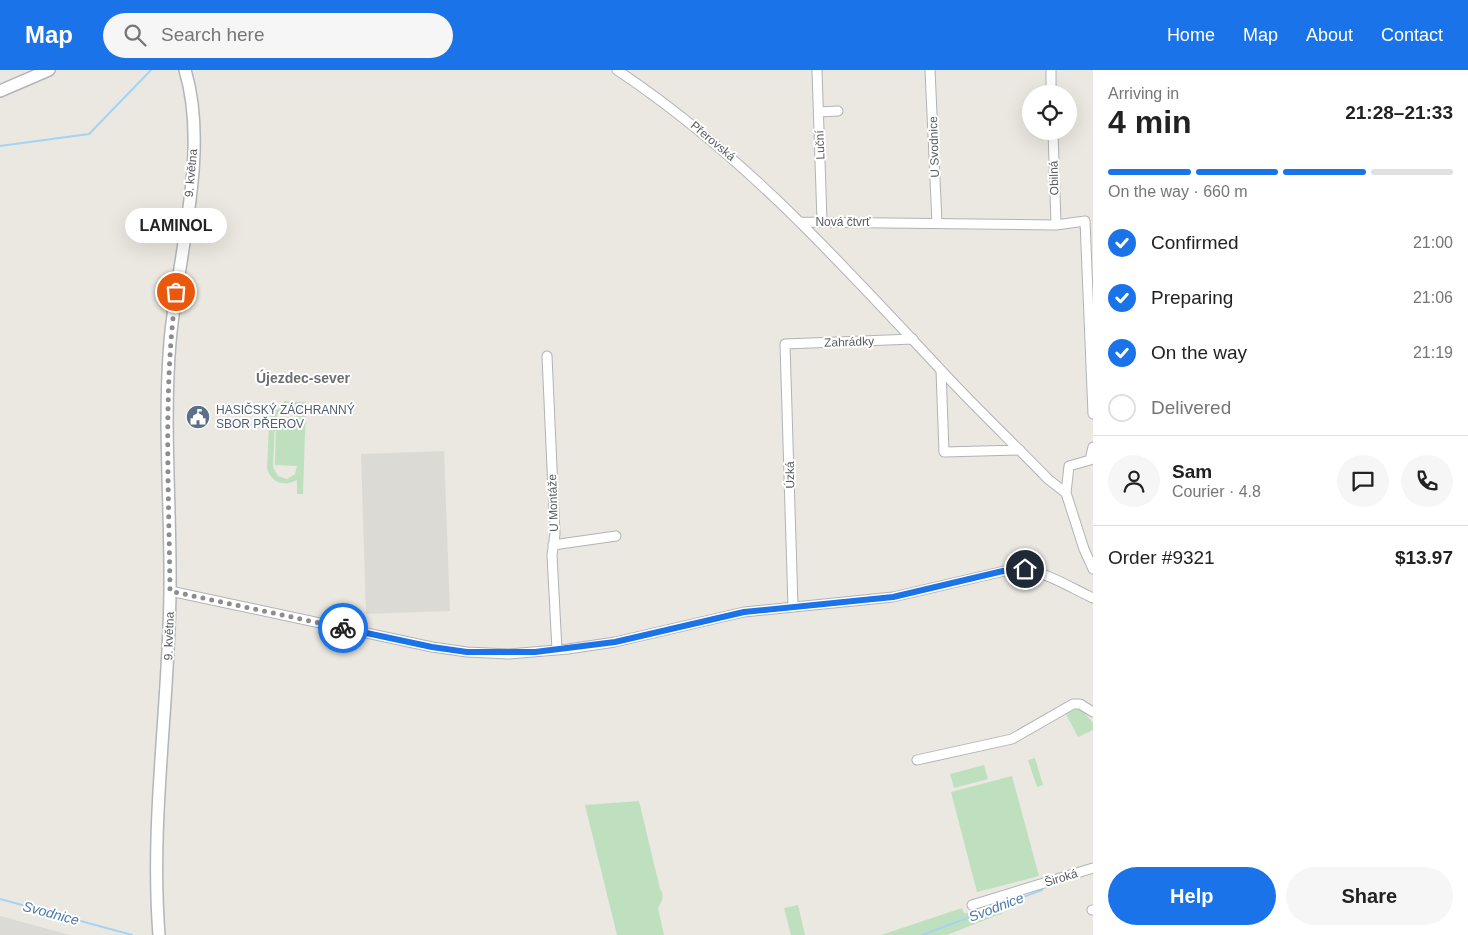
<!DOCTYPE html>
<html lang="en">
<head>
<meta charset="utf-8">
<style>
	:root { --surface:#fff; --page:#f6f6f6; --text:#222; --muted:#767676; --line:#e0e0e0; --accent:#1a73e8 }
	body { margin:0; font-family:Arial,sans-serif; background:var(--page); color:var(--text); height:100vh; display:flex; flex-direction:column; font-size:19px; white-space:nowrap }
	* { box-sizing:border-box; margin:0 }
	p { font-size:16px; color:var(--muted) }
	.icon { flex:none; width:28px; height:28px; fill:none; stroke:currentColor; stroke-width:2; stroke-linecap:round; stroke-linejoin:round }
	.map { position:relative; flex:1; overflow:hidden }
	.sheet { display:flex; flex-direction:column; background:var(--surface); width:375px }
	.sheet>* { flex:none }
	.controls { position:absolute; left:1022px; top:15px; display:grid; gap:10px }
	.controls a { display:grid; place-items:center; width:55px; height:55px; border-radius:50%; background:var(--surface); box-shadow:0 5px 20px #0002; font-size:25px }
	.pin { position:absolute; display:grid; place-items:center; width:42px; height:42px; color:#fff; margin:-21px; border:2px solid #fff; border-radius:50%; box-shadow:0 1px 5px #0007 }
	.courier { position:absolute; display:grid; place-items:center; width:50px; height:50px; margin:-25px; border:4px solid #1a73e8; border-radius:50%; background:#fff; color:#222; box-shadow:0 1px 6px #0007 }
	.bubble { position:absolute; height:35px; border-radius:18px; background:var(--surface); box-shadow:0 5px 20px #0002; font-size:16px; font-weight:700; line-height:35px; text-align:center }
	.headline em { font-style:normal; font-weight:700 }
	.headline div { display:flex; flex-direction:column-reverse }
	.headline { display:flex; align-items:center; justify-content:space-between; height:85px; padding:0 15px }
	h1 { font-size:32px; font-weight:700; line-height:38px }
	.bar { display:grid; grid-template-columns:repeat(4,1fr); gap:8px 5px; align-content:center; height:60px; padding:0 15px }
	.bar i { height:6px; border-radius:4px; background:var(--line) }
	.bar .current { background:var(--accent) }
	.bar p { grid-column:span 4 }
	.line { display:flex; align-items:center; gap:12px; padding:0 15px; border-top:1px solid var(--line) }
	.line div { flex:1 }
	.round { display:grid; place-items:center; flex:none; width:52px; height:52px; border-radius:26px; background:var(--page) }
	ol { padding:0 15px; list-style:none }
	li { display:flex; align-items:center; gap:15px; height:55px }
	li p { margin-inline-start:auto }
	li .icon { padding:5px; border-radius:50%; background:var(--accent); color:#fff; stroke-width:4 }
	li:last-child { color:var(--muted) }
	li i { width:28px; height:28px; border:2px solid var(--line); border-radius:50% }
	.cta { display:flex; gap:10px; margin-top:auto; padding:10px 15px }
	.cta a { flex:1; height:58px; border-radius:30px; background:var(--accent); color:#fff; font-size:20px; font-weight:700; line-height:58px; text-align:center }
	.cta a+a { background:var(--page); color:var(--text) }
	header { display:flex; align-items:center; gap:30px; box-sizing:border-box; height:70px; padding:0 25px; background:var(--accent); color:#fff }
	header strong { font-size:24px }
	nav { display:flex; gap:28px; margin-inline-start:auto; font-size:18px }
	.search { width:350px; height:45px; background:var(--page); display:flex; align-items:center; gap:12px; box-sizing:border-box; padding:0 18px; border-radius:28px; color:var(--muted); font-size:19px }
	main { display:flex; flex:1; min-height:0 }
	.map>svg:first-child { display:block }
</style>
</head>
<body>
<header>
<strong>Map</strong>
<div class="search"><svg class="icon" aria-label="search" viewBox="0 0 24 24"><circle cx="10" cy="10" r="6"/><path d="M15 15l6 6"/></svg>Search here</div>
<nav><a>Home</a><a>Map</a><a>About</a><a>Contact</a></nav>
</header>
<main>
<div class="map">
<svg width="1093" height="865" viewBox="0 0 1093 865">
	<rect width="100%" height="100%" fill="#eae8e0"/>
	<!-- industrial -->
	<path fill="#dcdad5" d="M444,381L450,541L366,544L361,384Z
		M0,846L70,865H0Z"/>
	<!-- green -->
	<path fill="#bfe0be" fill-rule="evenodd" d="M284,331L306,332L303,424H297V410C284,417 271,413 267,398L270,335H276V340L284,337ZM283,341L293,342L298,348V354L276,353L275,395L297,396L295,404L287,409L278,406L273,397L275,352L277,345Z
		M1081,639L1093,653V660L1078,667L1066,644L1072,640Z
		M1035,688L1043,715L1037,717L1028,690Z
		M984,695L988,709L954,718L950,704Z
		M1012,706L1039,806L977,822L951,722Z
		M639,731L660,819C665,826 662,831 658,838L664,865H617L585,735Z
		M991,834L1003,843L947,865H881L962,838L964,843H977Z
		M798,835L805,865H791L784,838Z"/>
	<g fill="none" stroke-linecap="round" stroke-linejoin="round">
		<!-- stream -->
		<path stroke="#a5d3f5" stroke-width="2" d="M0,76L89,64L151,0
			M0,829L132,865
			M922,865L1042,820"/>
		<!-- street casing -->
		<g stroke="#b1b3b7" stroke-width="11">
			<path id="street" d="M617,0C743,84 837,189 940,299C975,337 1012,372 1048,409L1066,423
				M817,0L822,151
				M930,0L937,153
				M1051,0V24
				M819,42L838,41
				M1053,61L1056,155
				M800,152L1056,155L1085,151L1093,344
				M547,286L555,464L552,485L557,580
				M941,300L944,382L1020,380
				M1093,377L1090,390L1069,396L1066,423L1084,479L1093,499
				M553,475L616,466
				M170,521L432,577L467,582L509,584L568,579L615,572L744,542L893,527L1013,499C1043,499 1067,516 1093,528
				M793,537L785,274L913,269
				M917,690L1012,669L1073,634H1080L1093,642
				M972,835L1093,798
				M1092,840H1093"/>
		</g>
		<!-- secondary casing -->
		<g stroke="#b2b5b9" stroke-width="14">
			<path id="secondary" d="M0,21L49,0
				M159,865C150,750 169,635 170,521C171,438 163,355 170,272C177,188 210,82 185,0"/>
		</g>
		<!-- street -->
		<use href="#street" stroke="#fff" stroke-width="9"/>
		<!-- secondary -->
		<use href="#secondary" stroke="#fff" stroke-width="11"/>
	</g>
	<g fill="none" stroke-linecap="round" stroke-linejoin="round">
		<!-- done -->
		<path stroke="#8c8d8c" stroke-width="5" stroke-dasharray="0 9" d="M176,222C163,321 169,421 170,521L343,558"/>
		<!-- route -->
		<path stroke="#1a73e8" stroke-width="6" d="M343,558L432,577L467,582H535L615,572L744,542L893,527L1003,501L1025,499"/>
	</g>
	<!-- icons -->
	<defs>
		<g id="civic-disc" transform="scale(1.25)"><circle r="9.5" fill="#5c6f8a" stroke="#fff"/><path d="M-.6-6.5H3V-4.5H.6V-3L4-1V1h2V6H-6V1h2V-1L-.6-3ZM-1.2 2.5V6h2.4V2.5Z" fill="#fff"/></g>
	</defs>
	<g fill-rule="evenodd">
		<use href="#civic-disc" x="198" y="347"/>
	</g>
	<g text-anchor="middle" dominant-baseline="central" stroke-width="4" stroke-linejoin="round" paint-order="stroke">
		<!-- street labels -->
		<g font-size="12" fill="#595c5f" stroke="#fff">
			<text transform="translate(713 71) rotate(40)">Přerovská</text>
			<text transform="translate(820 75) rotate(-92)">Luční</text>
			<text transform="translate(934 77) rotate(-92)">U Svodnice</text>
			<text transform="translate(191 103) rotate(-85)">9. května</text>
			<text transform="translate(1054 108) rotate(-92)">Obilná</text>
			<text x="843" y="152">Nová čtvrť</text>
			<text transform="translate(849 272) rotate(-2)">Zahrádky</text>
			<text transform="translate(790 405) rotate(-91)">Úzká</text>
			<text transform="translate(553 433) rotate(-92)">U Montáže</text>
			<text transform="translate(169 566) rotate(-88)">9. května</text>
			<text transform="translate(1061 808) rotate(-17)">Široká</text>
		</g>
		<!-- service labels -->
		<g font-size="12" fill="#4e5e75" stroke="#fff" text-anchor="start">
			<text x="216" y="340">HASIČSKÝ ZÁCHRANNÝ<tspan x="216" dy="14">SBOR PŘEROV</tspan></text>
		</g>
		<!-- neighbourhood labels -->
		<g font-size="14" font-weight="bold" fill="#6a6e71" stroke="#fff">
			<text x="303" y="308">Újezdec-sever</text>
		</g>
		<!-- water labels -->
		<g font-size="14" font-style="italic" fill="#487aad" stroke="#fff">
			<text transform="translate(996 837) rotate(-21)">Svodnice</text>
			<text transform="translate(51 843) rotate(15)">Svodnice</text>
		</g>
	</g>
</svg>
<div class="controls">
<a><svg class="icon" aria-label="locate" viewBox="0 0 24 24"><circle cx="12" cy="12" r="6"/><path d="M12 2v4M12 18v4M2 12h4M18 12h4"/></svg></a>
</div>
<div class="pin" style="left:176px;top:222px;background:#ea580c"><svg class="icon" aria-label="bag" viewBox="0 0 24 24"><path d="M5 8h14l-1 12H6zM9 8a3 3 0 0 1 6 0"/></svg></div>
<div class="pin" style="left:1025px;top:499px;background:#1f2937"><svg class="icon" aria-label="home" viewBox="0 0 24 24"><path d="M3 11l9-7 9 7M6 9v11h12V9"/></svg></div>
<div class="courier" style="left:343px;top:558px"><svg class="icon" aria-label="bike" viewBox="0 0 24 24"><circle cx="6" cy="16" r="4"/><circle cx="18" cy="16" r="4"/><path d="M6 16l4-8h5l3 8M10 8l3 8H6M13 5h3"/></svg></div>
<div class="bubble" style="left:125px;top:138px;width:102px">LAMINOL</div>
</div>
<section class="sheet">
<div class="headline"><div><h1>4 min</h1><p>Arriving in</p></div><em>21:28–21:33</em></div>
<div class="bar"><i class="current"></i><i class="current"></i><i class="current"></i><i></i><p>On the way · 660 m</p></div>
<ol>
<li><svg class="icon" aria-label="check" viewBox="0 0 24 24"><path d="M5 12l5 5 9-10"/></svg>Confirmed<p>21:00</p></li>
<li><svg class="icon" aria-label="check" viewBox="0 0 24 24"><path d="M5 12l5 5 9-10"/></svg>Preparing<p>21:06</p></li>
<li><svg class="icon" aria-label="check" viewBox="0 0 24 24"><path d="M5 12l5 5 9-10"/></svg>On the way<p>21:19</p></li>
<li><i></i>Delivered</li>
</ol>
<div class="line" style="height:90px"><a class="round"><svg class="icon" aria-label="person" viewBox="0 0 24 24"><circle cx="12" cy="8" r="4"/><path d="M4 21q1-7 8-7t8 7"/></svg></a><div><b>Sam</b><p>Courier · 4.8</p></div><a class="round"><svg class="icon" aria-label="chat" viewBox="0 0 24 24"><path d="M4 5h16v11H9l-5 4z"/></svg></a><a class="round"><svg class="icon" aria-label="phone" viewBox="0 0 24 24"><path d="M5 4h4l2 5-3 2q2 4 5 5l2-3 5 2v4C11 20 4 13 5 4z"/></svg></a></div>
<div class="line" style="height:65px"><div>Order #9321</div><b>$13.97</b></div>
<div class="cta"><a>Help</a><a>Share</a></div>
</section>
</main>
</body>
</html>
